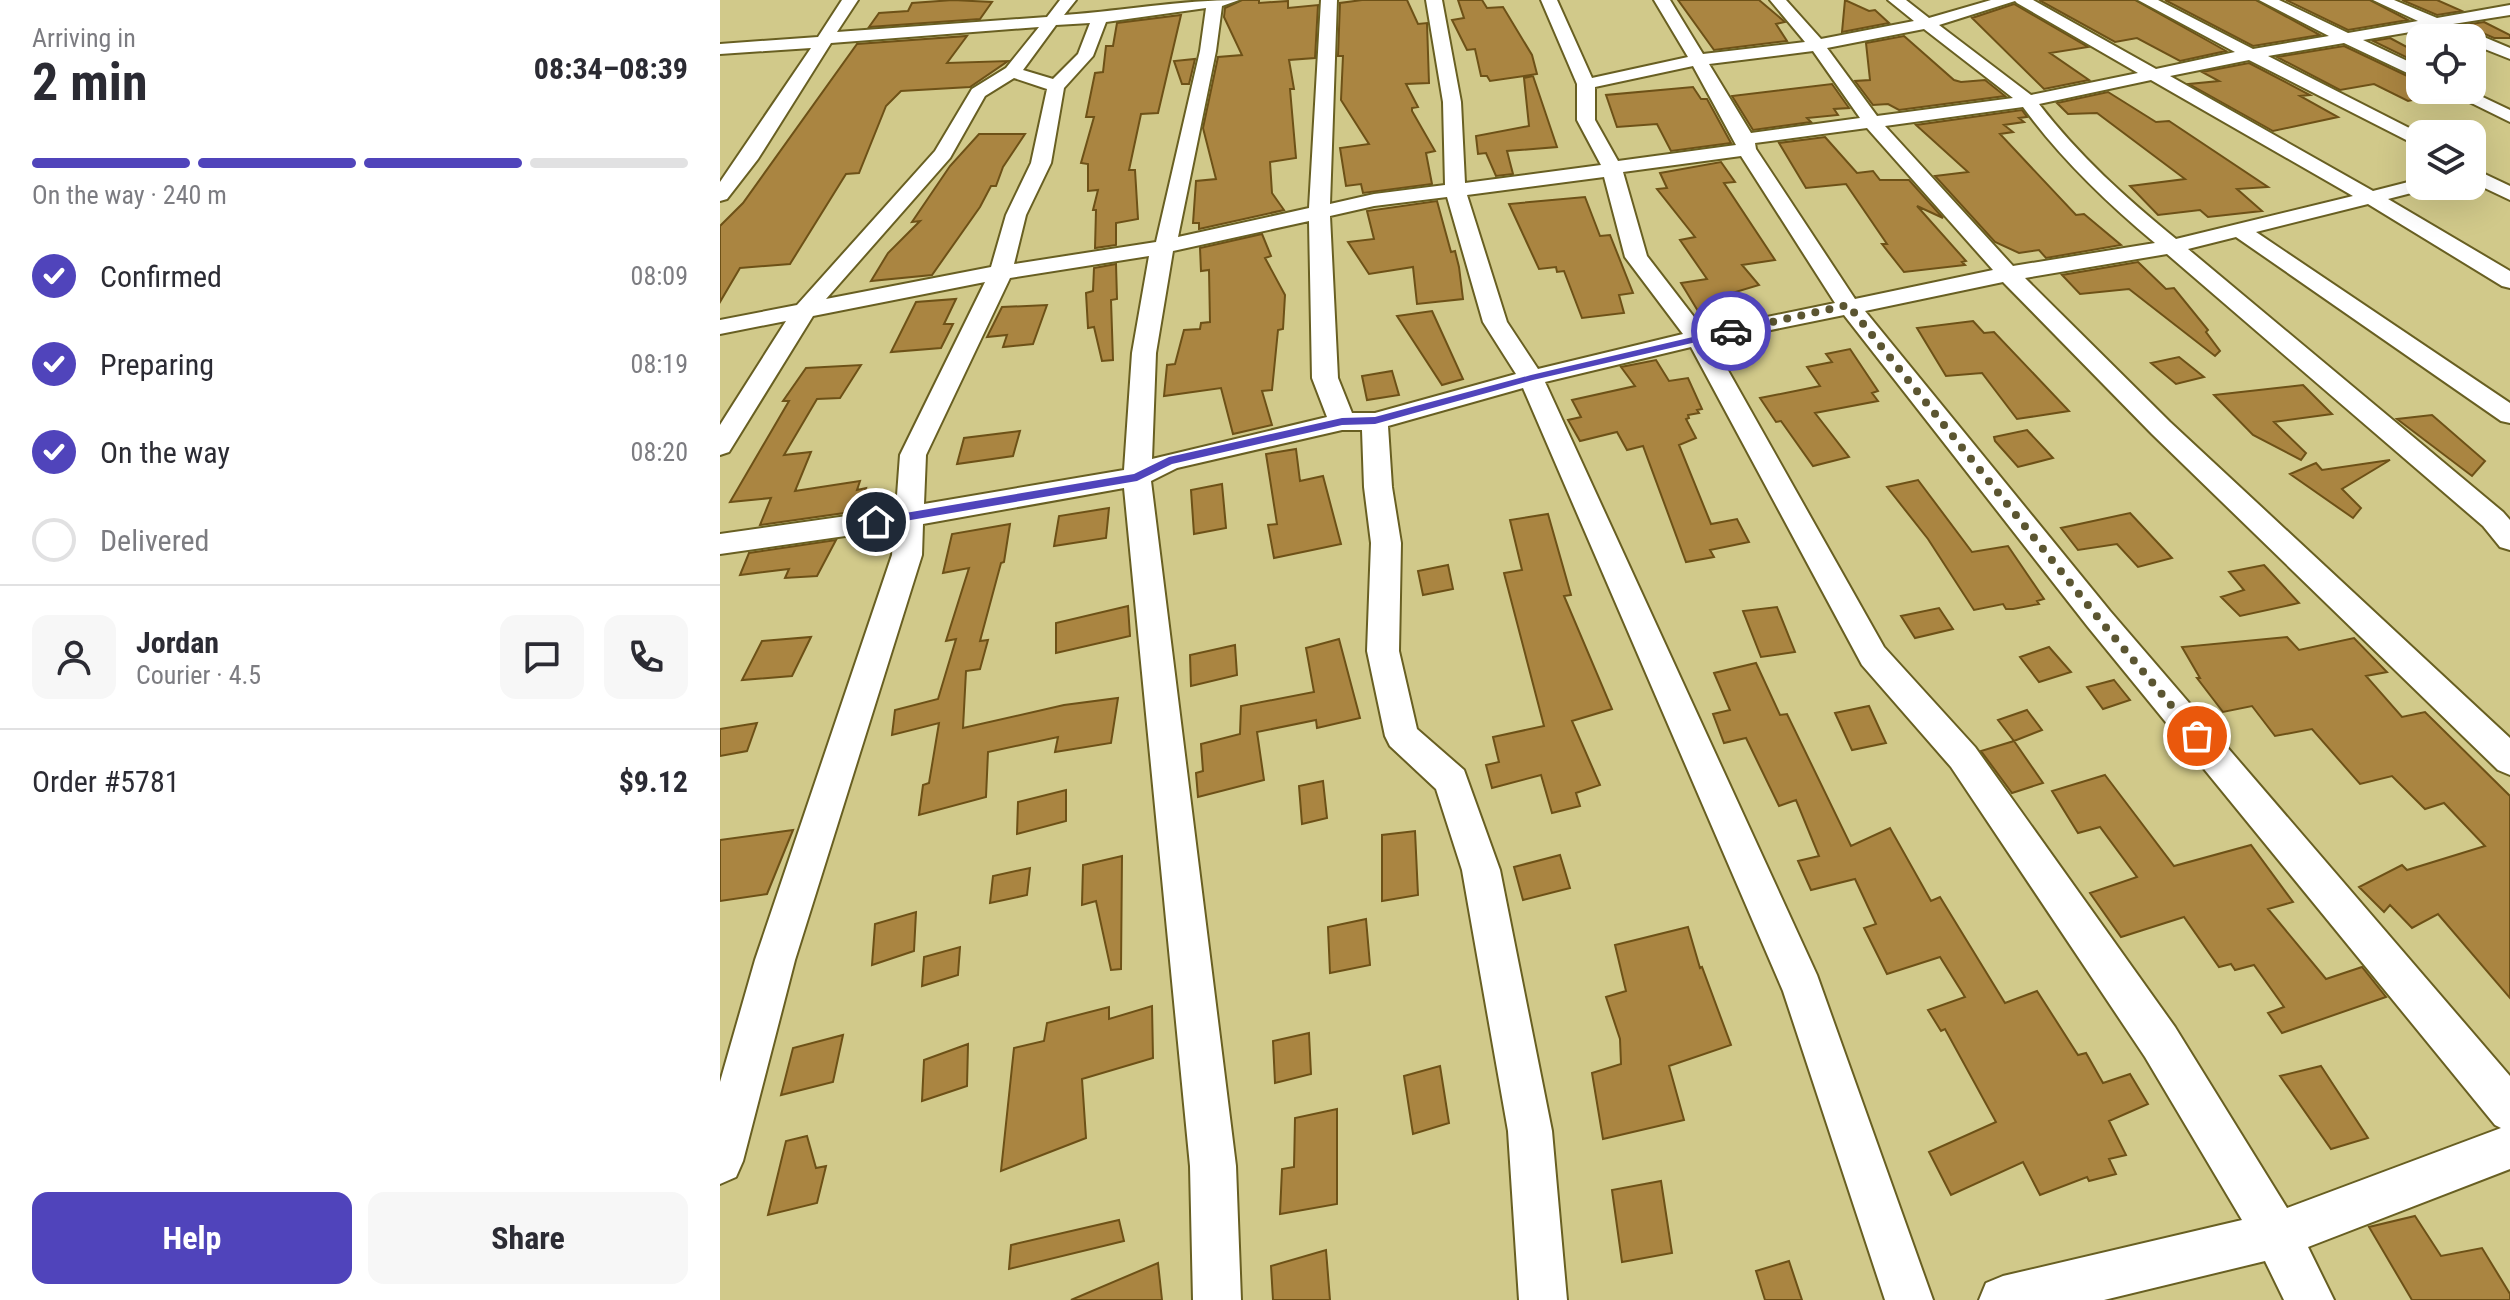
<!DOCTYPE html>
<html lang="en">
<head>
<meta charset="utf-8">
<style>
	:root { --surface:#fff; --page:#f7f7f7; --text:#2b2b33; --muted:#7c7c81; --line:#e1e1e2; --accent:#5044bb }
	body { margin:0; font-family:"Roboto Condensed",sans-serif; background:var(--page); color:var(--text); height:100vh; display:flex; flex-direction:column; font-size:30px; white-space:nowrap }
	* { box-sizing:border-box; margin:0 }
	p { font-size:26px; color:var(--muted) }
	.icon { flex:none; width:44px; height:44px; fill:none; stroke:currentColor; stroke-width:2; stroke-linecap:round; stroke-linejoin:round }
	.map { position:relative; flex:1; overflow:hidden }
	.sheet { display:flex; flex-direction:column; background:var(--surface); width:720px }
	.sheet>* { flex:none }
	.tools { position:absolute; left:1686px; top:24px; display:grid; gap:16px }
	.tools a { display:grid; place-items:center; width:80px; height:80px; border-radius:16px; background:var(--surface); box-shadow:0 8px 32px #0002; font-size:40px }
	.pin { position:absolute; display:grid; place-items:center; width:68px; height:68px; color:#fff; margin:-34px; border:4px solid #fff; border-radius:50%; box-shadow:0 2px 8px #0007 }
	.courier { position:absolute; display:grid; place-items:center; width:80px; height:80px; margin:-40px; border:6px solid #5044bb; border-radius:50%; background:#fff; color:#222; box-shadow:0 2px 10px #0007 }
	.headline em { font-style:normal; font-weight:700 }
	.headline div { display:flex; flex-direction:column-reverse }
	.headline { display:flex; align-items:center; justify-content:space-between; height:136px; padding:0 32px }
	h1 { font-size:52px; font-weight:700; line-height:60px }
	.bar { display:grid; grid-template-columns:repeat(4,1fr); gap:12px 8px; align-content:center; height:96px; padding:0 32px }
	.bar i { height:10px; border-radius:6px; background:var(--line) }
	.bar .selected { background:var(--accent) }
	.bar p { grid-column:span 4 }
	.line { display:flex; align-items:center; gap:20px; padding:0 32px; border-top:2px solid var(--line) }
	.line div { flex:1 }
	.round { display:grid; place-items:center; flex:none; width:84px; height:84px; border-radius:16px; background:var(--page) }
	ol { padding:0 32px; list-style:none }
	li { display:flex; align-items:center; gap:24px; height:88px }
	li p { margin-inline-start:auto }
	li .icon { padding:8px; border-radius:50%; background:var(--accent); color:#fff; stroke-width:4 }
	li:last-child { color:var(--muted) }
	li i { width:44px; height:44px; border:4px solid var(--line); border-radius:50% }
	.button { display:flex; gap:16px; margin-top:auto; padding:16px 32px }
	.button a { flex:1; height:92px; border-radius:16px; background:var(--accent); color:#fff; font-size:32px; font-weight:700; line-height:92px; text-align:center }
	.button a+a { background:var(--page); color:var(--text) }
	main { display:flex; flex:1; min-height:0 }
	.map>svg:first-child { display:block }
</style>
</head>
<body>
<main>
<section class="sheet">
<div class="headline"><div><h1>2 min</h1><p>Arriving in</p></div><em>08:34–08:39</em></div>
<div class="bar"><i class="selected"></i><i class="selected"></i><i class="selected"></i><i></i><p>On the way · 240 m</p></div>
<ol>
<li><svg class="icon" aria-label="check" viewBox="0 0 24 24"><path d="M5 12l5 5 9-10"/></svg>Confirmed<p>08:09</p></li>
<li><svg class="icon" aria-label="check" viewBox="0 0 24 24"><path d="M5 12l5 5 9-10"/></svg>Preparing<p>08:19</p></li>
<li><svg class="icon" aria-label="check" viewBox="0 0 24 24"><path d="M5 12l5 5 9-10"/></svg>On the way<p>08:20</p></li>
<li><i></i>Delivered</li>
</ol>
<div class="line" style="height:144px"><a class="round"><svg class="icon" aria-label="person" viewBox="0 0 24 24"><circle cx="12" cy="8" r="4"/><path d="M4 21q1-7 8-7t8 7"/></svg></a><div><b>Jordan</b><p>Courier · 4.5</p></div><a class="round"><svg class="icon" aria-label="chat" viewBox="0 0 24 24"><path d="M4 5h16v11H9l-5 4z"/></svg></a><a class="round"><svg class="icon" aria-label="phone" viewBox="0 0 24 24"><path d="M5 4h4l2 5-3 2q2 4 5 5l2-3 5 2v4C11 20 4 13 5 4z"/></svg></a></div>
<div class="line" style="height:104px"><div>Order #5781</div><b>$9.12</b></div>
<div class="button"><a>Help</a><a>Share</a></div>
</section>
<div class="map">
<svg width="1790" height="1300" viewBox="0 0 1790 1300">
	<rect width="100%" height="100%" fill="#d1c98a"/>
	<!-- building -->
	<path fill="#aa8541" stroke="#6d5117" stroke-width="2" d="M233,0L272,2L260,19L149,27L159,13L188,11L192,3Z
		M522,0H539V3L568,1V8L598,5L595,58L569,60L574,89H570L576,158L550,162L552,193L564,210L479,229V223H473L476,181L496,179L483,128L498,57L522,55L504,17L505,8Z
		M642,0H687L698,24L707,23L709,83L686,84L698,107L692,108V111L715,151L706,153L712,184L643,193L641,184L626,186L620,148L649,144L621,100L623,56H618L620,3Z
		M738,0H762L767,8L783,7L812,55L817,74L770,81L767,76H761L755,49L747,50L732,20L744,18Z
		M958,0H1039L1065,22L1056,24L1067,41L994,50Z
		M1125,0L1149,11L1155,10L1169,23L1122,32Z
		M1319,0H1415L1506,51L1460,61L1417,38L1395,42Z
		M1445,0H1536L1600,35L1533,46Z
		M1566,0H1650L1688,20L1628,30Z
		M1682,0H1717L1742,11L1717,15Z
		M1294,4L1368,47L1330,53L1369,80L1324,89L1252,18Z
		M461,15L438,113L421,114L409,170H415L418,219L396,223V245L375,248L376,210H373L378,190L368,191V164L361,163L374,117H366L375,73L383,72L386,46H393L397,23Z
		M1764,22L1790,35V38H1774L1744,25Z
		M247,36L227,63L288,61L250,87L181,91L166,106L139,173L126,174L70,264L20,268L0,302V226L23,203L137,44Z
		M1184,36L1234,80L1241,82L1265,80L1285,96L1179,110L1168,104L1153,105L1135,81L1150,80L1146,43Z
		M1670,38L1700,54V64L1653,41Z
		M1624,46L1700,82V90H1722L1724,93L1688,101L1654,84L1620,90L1557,57Z
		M475,59L469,84H462L454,61Z
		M1529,63L1590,95L1580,96L1618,117L1553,131L1469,84L1499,81L1482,72Z
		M813,76L837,147L787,151L793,174L776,176L766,153L758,154L756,136L809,126L804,78Z
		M1112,84L1129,108L1114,109L1118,115L1087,118L1091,122L1033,130L1012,96Z
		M973,87L981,99H987L1011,143L951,151L937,124L897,127L886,95Z
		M1388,92L1436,122L1449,121L1548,187L1517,189L1542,211L1488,217L1480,210L1438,215L1410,186L1465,179L1377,113L1348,114L1337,103Z
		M1302,110L1307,117L1299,118L1304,122L1284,125L1293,132L1280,134L1356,215L1364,214L1401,245L1326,258L1319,250L1299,253L1275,242L1215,176L1248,172L1196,125Z
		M259,134H305L283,167L276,186H271L260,207L212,275L151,281L168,253L200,221L192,222L230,166Z
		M1105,137L1137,173L1153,171L1160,180H1189L1223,218L1197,206L1246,261L1242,262L1245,265L1184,272L1162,244H1167L1126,184L1086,188L1059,143Z
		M1001,162L1015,182L1004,183L1055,260L1022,265L1039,285L1012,293L1025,314L1021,315L1024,319L987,326L961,283L987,279L960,240L975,237L937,189L947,188L940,173Z
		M865,197L880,236L890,235L913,293L899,295L904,313L862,318L844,271L837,272L836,267L819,269L789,204Z
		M717,201L731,252L735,251L739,267L743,299L697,304L693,267L649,274L628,242L654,239L647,211Z
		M542,234L551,256L545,258L565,295L563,329L558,330L552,390L542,391L552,425L513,434L501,388L444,396L447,365L455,364L464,330L480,329L481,323L490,322L489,270L481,271L480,248Z
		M1418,262L1446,289L1454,288L1488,330L1486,332L1500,351L1495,356L1409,289L1360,294L1342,275Z
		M396,264L397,299L391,300L393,360L382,361L374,327L368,328L366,293L373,291L374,268Z
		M236,299L224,324H233L221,348L171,352L196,302Z
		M327,305L313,344L283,347L287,335L267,337L282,307Z
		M712,311L743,379L722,385L677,316Z
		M1253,321L1264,333L1274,332L1349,411L1297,419L1262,373L1226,376L1197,328Z
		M1130,349L1158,391L1152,393L1158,401L1095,413L1129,457L1093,466L1061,421L1056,422L1040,398L1100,386L1087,367L1112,362L1106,354Z
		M1459,357L1484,377L1456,384L1431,363Z
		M936,360L949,381L968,378L982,409L977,410L979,413L968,415L969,418L966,419L976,438L959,445L991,524L1017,519L1029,542L990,550L994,557L966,562L923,446L907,450L897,432L860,441L848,420L861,417L852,400L915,386L901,367Z
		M141,365L120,398L97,399L64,455L91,452L75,491L140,481L137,490L146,488L138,511L40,525L51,498L10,502L69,401H63L86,368Z
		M672,371L679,395L647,400L642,376Z
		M1583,385L1612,414L1554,422L1586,453L1581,460L1533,435L1494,395Z
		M1712,415L1765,461L1752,476L1677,419Z
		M1307,430L1333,458L1298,467L1275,441L1274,437Z
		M300,431L293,456L237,464L244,438Z
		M576,449L580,481L603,476L621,544L554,558L548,525L557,524L546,454Z
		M1670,460L1622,489L1641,508L1633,518L1570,474L1596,463L1602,470Z
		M1198,480L1252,552L1288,546L1324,599L1317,601L1319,604L1293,609H1286L1283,604L1254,610L1208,539L1167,487Z
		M502,484L506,528L474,534L471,490Z
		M389,508L386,538L334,546L339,516Z
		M1410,513L1452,558L1418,567L1397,544L1358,550L1341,528Z
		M828,514L851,595L844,596L892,709L852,721L880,785L856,793L860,806L832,813L821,775L772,788L766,765L779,762L773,737L824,726L784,573L802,570L790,520Z
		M290,524L284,562L281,563L260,641L268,640L260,669L246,671L243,728L344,705L398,698L391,743L335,752L338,737L268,752L266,797L199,815L203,785L209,783L219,723L172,735L175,710L218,699L236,639L226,641L249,568L223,573L232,534Z
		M116,540L97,576L65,578L69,569L20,575L29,553Z
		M728,565L733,589L703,595L698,571Z
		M1544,565L1579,603L1520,616L1501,597L1524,590L1509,572Z
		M408,606L410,636L336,653V623Z
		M1057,607L1075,652L1041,657L1023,611Z
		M1219,608L1233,629L1195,638L1181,616Z
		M91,637L72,676L22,680L42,641Z
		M1567,637L1579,650L1634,638L1667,672L1646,676L1682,717L1705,712L1790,796V998L1718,914L1692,928L1670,905L1664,912L1639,887L1682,865L1687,870L1765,846L1724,803L1705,809L1672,776L1640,784L1592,729L1555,736L1532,706L1503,712L1477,678H1480L1462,647Z
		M619,639L640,718L597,728L596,720L537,732L544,780L478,797L476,773L483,771L481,744L520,734L521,706L594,692L586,648Z
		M515,645L517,675L471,686L470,655Z
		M1329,647L1351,672L1319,682L1300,657Z
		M1036,663L1060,715L1067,714L1131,846L1170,828L1211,901L1220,897L1285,1003L1317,991L1358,1055L1366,1053L1383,1083L1410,1074L1428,1104L1389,1121L1406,1155L1389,1159L1396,1174L1369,1181L1367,1177L1320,1195L1303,1162L1231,1195L1209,1152L1276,1122L1225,1029L1221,1031L1208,1010L1245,997L1220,957L1167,974L1144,928L1156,924L1135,879L1091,890L1078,861L1099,856L1076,800L1059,806L1026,738L1004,743L993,714L1010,710L994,673Z
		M1394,680L1410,700L1383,709L1367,687Z
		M1149,706L1166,743L1132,750L1115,713Z
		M1307,710L1322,730L1294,741L1278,720Z
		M37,723L27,751L0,756V729Z
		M1294,741L1323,783L1292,793L1261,751Z
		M1385,775L1454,866L1531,845L1573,902L1548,909L1606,979L1642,967L1666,997L1562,1033L1548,1013L1564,1007L1534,965L1515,970L1511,964L1499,967L1464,917L1401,937L1370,893L1417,877L1380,827L1358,833L1332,791Z
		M603,781L607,818L582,824L579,786Z
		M346,790V821L297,834L298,802Z
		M73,830L47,894L0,901V840Z
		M695,831L698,895L662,901V835Z
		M840,855L850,888L803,900L794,867Z
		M402,856L401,969L391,970L376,901L362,905L363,865Z
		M310,868L307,895L270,903L273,876Z
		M196,912L194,951L152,965L155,924Z
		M646,919L650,965L610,973L608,927Z
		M968,927L980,968L982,967L1011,1045L949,1066L964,1120L883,1139L872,1073L901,1064L900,1039L886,997L906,991L895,945Z
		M240,947L238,975L202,986L204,957Z
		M432,1006L433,1058L362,1079L366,1138L281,1171L294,1048L324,1041L327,1023L389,1007V1019Z
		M589,1033L591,1074L555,1083L553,1041Z
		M123,1035L113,1082L61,1095L73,1048Z
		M248,1044L247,1086L202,1101L204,1060Z
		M720,1066L729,1123L693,1134L684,1076Z
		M1601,1066L1648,1138L1611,1149L1560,1076Z
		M617,1109V1204L560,1214L562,1169L574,1167L575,1118Z
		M87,1136L96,1168L106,1166L97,1203L48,1215L66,1141Z
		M941,1181L952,1253L902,1262L892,1190Z
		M1695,1216L1721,1256L1762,1248L1790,1294V1300H1692L1649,1227Z
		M399,1220L404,1241L289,1269L291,1245Z
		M606,1250L610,1300H553L551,1266Z
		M1069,1261L1082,1300H1045L1036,1271Z
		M438,1263L442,1300H351Z"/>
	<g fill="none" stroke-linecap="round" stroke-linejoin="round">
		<!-- street casing -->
		<g stroke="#685f22" stroke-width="4">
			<path id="street" d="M122,0H138L117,32L327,17L340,0H356L344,15C402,11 460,0 519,0L502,6L496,51L458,237L589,208L601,0H617L610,204L654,194L725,185L723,102L706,0H722L741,102L745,183L881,165L857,120V84L821,0H837L872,78L968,57L934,0H950L983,54L1085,42L1050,0H1066L1101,39L1194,21L1168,0H1186L1209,18L1271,0H1313L1436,69L1515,52L1418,0H1438L1533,49L1609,36L1539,0H1559L1628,33L1698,21L1653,0H1674L1717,18L1790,5V15L1733,24L1790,48V59L1752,44V38H1738L1714,28L1643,40L1700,67V79L1624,43L1548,56L1701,134L1700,147L1529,60L1450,76L1653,191L1700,179V186H1709L1707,189L1668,199L1790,271V288L1782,286L1648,204L1536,232L1790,403V423L1781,421L1516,237L1468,249L1783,512L1790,520V550L1780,547L1763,526L1447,254L1305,278L1450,422L1790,738V775L1778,770L1432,434L1283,282L1145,311L1390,611L1790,1076V1169L1588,1247L1614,1300H1564L1545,1261L1384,1300H1259L1266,1283L1283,1276L1522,1220L1425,1057L1231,767L1142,665L971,347L825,382L1097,975L1213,1300H1165L1063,991L803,388L668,426L672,487L681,543L679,651L697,729L744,770L780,870L832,1131L847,1300H799L788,1131L742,870L716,789L670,746L665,736L647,651L651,543L644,487L642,430H622L457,468L431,481L516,1166L521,1300H473L470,1166L404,488L203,524L202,555L75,960L23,1161L16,1177L0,1184V1082L35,960L172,555L174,529L0,554V534L176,509L180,455L265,282L93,316L9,452L0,455V425L66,321L0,334V320L77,305L215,151L252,89L286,68L319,27L111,43L38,159L7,199L0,201V182L91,48L0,54V44L98,37ZM1295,1L1297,3L1418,73L1311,95L1219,25ZM486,8L480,51L436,242L294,264L306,215L331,163L344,88L373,56L386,22ZM370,23L358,54L333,79L303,70L336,25ZM1204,29L1293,98L1157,116L1107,48ZM1093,51L1140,118L1031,133L989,64ZM973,66L1016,145L898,161L875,120V87ZM294,78L327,89L311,163L286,215L271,267L106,299L230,158L265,96ZM1431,80L1633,196L1456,239C1406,198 1359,156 1319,104ZM1303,107C1341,159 1386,202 1435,243L1293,266L1165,126ZM1147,128L1273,270L1135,299L1036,149L1035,143ZM1021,156L1115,303L984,330L927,256L903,172ZM884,177L905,257L963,334L818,369L787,322L747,195ZM727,197L763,322L796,374L655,413H632L618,378L610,216L654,206ZM589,221L592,378L607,417L432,459L436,353L453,251ZM429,256L412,353L404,470L204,504L206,455L290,278ZM1124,315L1368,627L1775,1125L1781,1128L1567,1208L1455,1027L1255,747L1164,647L992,342Z
				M1725,90H1748L1790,110V122Z
				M1752,168L1790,186V200L1752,182Z"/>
		</g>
		<!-- street -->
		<use href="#street" fill="#fff" fill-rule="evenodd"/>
	</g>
	<!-- route -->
	<path fill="#5044bb" d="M1011,328L1015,333L813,380L655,424L622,425L452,464L417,481L156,526L151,522L156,518L414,474L449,457L622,418L655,417L811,375Z"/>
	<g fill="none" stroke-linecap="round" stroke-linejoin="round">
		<!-- done -->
		<path stroke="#5b5531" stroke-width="8" stroke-dasharray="0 14.4" d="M1011,331L1128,305L1379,619L1477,736"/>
	</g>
</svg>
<div class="tools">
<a><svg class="icon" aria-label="locate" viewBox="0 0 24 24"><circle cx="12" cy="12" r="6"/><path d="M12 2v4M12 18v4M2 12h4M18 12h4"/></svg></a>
<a><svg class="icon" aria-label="layers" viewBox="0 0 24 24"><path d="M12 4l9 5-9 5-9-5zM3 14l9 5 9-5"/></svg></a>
</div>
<div class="pin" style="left:1477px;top:736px;background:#ea580c"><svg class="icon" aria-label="bag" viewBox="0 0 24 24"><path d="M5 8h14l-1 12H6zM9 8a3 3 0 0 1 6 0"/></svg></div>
<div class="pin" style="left:156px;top:522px;background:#1f2937"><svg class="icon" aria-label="home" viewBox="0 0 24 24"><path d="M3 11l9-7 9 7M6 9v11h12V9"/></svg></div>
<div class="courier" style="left:1011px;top:331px"><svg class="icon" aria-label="car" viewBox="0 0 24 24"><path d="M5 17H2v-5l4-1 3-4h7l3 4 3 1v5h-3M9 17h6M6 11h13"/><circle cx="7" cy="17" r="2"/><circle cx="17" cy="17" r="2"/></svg></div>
</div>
</main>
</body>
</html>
